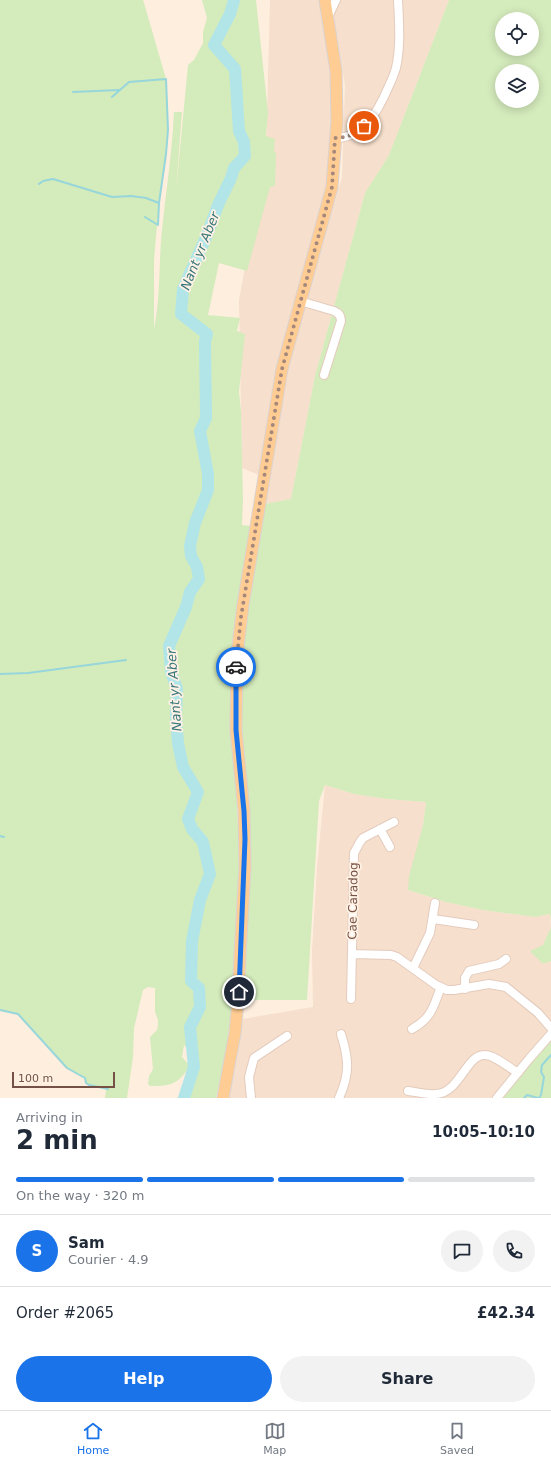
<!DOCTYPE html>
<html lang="en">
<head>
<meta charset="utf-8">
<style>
	:root { --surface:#fff; --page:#f2f2f3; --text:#1f2937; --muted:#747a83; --line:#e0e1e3; --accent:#1a73e8 }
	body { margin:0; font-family:"DejaVu Sans",sans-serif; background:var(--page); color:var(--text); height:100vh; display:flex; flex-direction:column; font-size:15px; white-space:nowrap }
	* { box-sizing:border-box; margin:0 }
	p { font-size:13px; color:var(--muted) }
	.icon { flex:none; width:22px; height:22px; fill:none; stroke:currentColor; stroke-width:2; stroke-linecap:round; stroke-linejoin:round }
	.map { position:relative; height:1098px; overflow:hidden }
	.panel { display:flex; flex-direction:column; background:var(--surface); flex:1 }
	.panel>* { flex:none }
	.fabs { position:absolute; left:495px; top:12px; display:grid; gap:8px }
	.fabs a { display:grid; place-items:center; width:44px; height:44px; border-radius:50%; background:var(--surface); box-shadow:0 2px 10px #0003; font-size:20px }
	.scale { position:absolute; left:12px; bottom:10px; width:103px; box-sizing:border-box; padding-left:4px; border:2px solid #755145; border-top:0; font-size:11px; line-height:14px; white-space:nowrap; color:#755145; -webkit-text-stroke:3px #fff2e5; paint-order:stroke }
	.pin { position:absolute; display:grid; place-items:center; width:34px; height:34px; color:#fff; margin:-17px; border:2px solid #fff; border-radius:50%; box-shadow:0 1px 4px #0007 }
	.courier { position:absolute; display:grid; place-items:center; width:40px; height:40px; margin:-20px; border:3px solid #1a73e8; border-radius:50%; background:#fff; color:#222; box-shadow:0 1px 5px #0007 }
	.summary em { font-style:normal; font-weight:700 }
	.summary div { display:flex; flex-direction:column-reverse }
	.summary { display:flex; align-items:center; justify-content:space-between; height:68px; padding:0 16px }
	h1 { font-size:26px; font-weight:700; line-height:30px }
	.bar { display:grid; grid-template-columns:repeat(4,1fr); gap:6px 4px; align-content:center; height:48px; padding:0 16px }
	.bar i { height:5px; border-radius:3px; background:var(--line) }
	.bar .current { background:var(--accent) }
	.bar p { grid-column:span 4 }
	.line { display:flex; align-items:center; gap:10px; padding:0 16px; border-top:1px solid var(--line) }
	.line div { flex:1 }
	.round { display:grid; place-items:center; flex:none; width:42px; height:42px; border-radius:21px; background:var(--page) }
	.button { display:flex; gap:8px; margin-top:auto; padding:8px 16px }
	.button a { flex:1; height:46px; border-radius:24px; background:var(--accent); color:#fff; font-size:16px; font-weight:700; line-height:46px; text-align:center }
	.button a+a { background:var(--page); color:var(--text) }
	.tab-bar { display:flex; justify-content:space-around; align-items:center; height:56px; border-top:1px solid var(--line); background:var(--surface); font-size:11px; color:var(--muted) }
	.tab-bar a { display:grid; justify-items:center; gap:2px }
	.tab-bar .current { color:var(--accent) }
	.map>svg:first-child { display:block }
</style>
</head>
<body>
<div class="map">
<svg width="551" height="1098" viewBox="0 0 551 1098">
	<rect width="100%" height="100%" fill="#feeede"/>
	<!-- residential -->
	<path fill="#f6dfcc" d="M270,0H320L331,65V138L328,185L275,380L259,475L242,468L239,300L266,152Z
		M338,0H449L389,155L365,193L315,376L291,499L266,504L286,378L299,326L342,177L345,85L333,12Z
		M325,785L354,794L387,799L426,802L423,825L408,890L446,902L483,910L535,917L550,914L551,927L543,945V964L551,961V1098H229L237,1059L243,1019L313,1007L312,951L317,867Z"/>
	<!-- green -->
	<path fill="#d4ebbc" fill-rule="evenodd" d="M0,0H143L144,3L166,79L168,112L166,154L159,203L154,260V329C160,300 159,270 161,240C165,197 172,155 174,112H182L176,191L188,65L194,60L203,43V32L207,18L202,0H256L268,112L266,136L275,139L274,152L276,153L275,186L270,187L247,271L219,263L208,315L240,318L237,331L245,334L239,392L241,411L243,499L242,525L251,526L254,506L291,499L315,376L365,193L389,155L449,0H551V922L550,914L535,917L483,910L446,902L408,890L409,876L423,825L426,802L387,799L354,794L325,785L319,801L307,1000H236L239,877L231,1017L224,1062L216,1098H177L185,1094L194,1067L193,1055L184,1045L182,1057L190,1066C178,1084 172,1086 150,1086L148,1084L149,1076L153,1069L150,1037L157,1030L158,1025V1020L155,1012V988L148,987L143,990L134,1028L133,1057L127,1098H105L106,1089L89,1085L86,1083L85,1078L67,1068L18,1014L0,1010ZM502,19H532V49H502ZM502,71H532V101H502ZM251,527L233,730L241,819L239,863L237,800L232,748L230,700L233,635Z
		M551,927V961L543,964L530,951L543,945Z
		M551,1041V1098H502L529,1063Z"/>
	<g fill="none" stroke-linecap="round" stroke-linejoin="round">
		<!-- stream -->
		<path stroke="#97d6da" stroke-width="2" d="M73,92L119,90
			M112,97L129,82L166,79L168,130L166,154L159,203L158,225L145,217
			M39,184L43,181L53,179L112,197L131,196L146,198L159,203
			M0,674L28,673L126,660
			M0,836L4,837
			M0,1010L18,1014L67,1068L85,1078L86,1083L89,1085L108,1089
			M524,1098L527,1095L538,1098
			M539,1098L541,1095L544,1077L541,1072L542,1065L551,1055"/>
		<!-- river -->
		<path stroke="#b2e5e8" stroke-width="12" d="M184,1098L194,1067L190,1027L200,1007L199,988L191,981L192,941L200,900L210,874L203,842L192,829L188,819L198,792L183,767L178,743L176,716L177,689L171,672L169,646L186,607L190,592L199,579L197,567L191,556L190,546L195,523L208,490V474L200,431L206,418L205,341L207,334L181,314L183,289L207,235L218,205L231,178L234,168L245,156L244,142L239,131L235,69L214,45L230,14L234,0"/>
		<!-- minor casing -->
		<g stroke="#e4cbbd" stroke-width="10">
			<path id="minor" d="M328,17L336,0
				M335,138C364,138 378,111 388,88C391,82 394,75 396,68C401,46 399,22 398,0
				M300,301L334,311C339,313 341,316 341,321L324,375
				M380,829L390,847
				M433,919L474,925
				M352,954L391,955L397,957L436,985L447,990H454L489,984L506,987L538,1013L551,1028
				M413,968L430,933L435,903
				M465,989V978L469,971L499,964L506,959
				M351,999L354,853L360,842L363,838L394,822
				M412,1029C432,1018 433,1007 441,987
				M408,1091C417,1092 427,1095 436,1094C460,1093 466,1054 485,1055C494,1055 510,1068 518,1073
				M251,1098L249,1077L254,1058L287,1036
				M339,1098C350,1074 349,1059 341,1034
				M497,1098L529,1059L551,1034"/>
		</g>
		<!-- major casing -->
		<g stroke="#dbd2cf" stroke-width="13">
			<path id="major" d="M223,1098L235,1033L238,1001L240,955L245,868L244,811L236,730L237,655L243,605L282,369L332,187L337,121L336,71L325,0"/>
		</g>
		<!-- minor -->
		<use href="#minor" stroke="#fff" stroke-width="8"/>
		<!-- major -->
		<use href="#major" stroke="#ffcd93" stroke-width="11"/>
	</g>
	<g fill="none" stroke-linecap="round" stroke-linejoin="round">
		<!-- done -->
		<path stroke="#a5887b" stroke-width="4" stroke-dasharray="0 7.2" d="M236,667L241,617L282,369L332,187L335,138C347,138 355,134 364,126"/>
		<!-- route -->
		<path stroke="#1a73e8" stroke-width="5" d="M236,667V730L244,811L245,839L239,992"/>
	</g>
	<g text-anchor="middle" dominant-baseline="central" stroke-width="3.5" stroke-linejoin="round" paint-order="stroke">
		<!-- street labels -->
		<g font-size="12" fill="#755145" stroke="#fff2e5">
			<text transform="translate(353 901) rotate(-89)">Cae Caradog</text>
		</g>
		<!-- water labels -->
		<g font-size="13" font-style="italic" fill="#38777c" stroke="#fff2e5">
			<text transform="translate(200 251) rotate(-68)">Nant yr Aber</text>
			<text transform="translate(174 690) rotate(-94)">Nant yr Aber</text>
		</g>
	</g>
</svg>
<div class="fabs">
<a><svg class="icon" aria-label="locate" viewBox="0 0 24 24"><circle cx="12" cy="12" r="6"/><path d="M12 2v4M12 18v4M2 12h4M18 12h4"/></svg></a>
<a><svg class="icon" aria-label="layers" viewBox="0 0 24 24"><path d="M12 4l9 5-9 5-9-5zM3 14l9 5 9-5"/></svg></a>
</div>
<div class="scale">100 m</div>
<div class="pin" style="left:364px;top:126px;background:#ea580c"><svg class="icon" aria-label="bag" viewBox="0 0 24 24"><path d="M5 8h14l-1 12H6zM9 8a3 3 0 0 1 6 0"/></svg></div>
<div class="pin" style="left:239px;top:992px;background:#1f2937"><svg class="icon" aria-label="home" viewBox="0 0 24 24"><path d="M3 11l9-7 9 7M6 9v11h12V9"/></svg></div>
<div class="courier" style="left:236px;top:667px"><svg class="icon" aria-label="car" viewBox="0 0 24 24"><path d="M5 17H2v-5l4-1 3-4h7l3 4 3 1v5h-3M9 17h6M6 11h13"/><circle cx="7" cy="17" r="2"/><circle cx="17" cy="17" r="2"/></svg></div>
</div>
<section class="panel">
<div class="summary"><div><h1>2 min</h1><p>Arriving in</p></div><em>10:05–10:10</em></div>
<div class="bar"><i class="current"></i><i class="current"></i><i class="current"></i><i></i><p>On the way · 320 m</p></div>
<div class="line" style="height:72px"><b class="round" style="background:var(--accent);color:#fff">S</b><div><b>Sam</b><p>Courier · 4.9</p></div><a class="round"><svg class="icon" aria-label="chat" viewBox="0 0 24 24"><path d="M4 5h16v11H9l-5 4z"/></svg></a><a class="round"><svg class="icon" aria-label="phone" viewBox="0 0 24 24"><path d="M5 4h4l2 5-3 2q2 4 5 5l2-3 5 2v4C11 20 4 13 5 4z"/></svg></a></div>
<div class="line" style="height:52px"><div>Order #2065</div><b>£42.34</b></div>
<div class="button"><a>Help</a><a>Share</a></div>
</section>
<nav class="tab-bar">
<a class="current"><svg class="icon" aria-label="home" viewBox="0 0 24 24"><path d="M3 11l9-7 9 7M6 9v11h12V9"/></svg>Home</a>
<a><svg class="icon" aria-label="map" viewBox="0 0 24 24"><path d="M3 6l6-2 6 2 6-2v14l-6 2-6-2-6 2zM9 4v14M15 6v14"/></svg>Map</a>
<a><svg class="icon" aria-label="saved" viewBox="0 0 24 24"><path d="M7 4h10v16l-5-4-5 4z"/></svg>Saved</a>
</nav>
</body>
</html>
